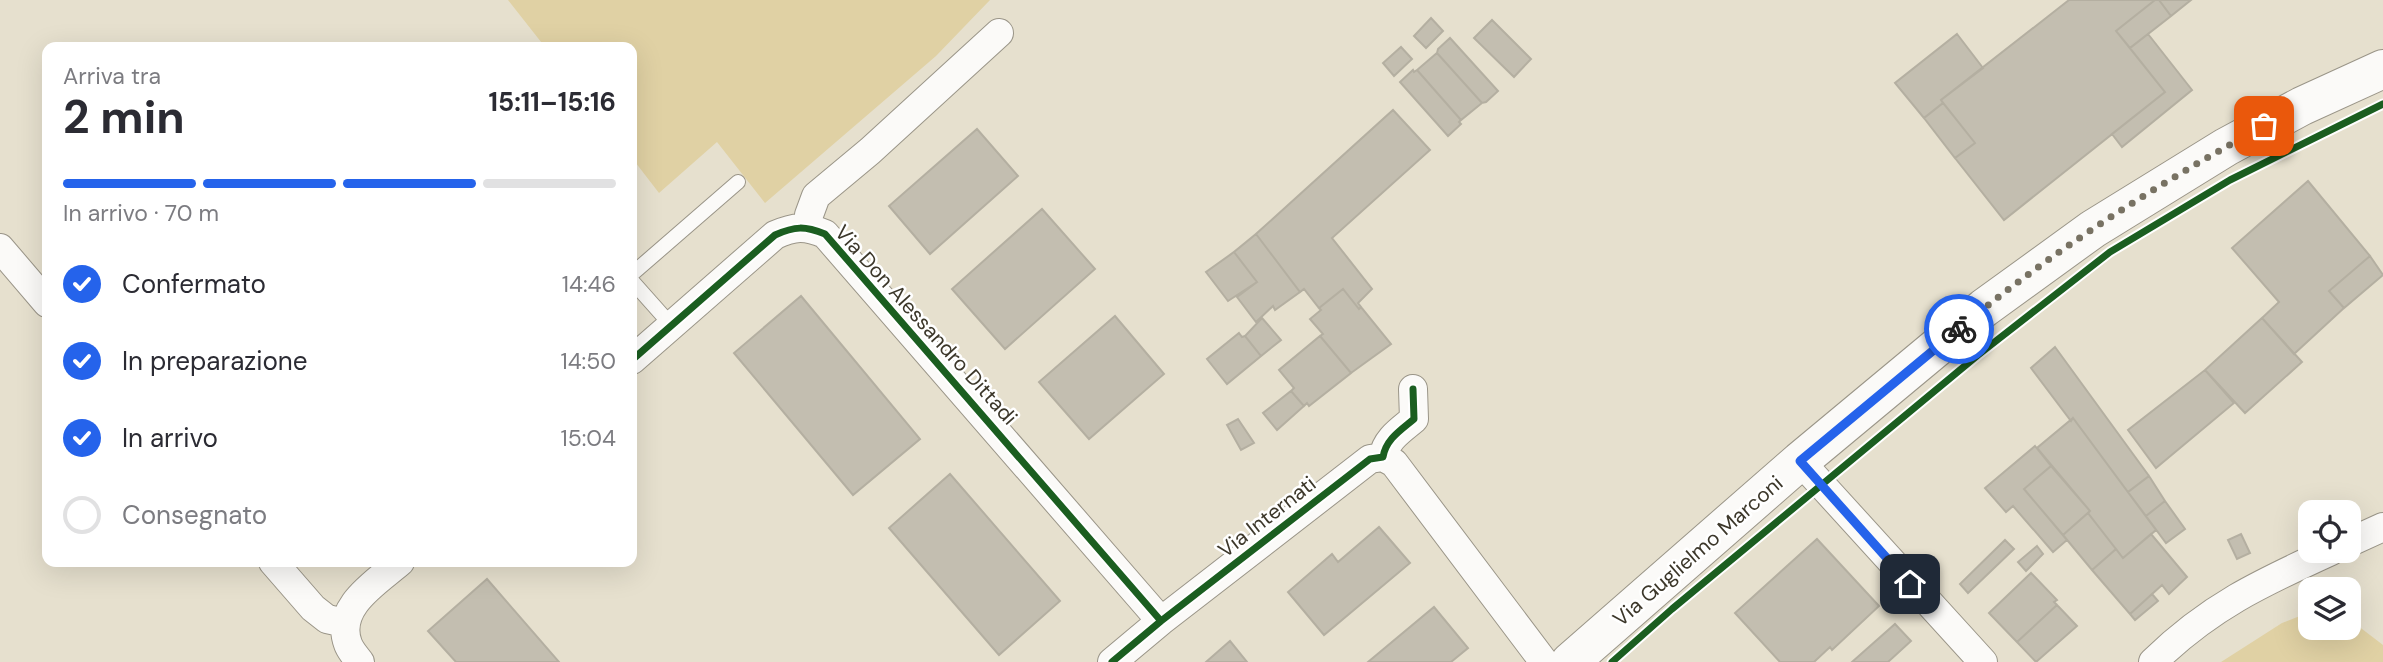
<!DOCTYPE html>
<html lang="it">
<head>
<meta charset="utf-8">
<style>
	:root { --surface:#fff; --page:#f2f2f3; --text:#2b2b33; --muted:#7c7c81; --line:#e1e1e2; --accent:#2563eb }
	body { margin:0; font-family:"DM Sans",sans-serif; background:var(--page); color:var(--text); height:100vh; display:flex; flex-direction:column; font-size:26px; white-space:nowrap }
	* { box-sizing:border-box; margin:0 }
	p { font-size:23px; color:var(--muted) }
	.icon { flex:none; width:38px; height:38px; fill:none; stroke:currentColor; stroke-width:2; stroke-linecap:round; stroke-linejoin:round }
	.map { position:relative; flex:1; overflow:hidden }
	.side { position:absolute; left:42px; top:42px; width:595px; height:525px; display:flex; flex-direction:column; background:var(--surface); border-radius:14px; box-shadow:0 7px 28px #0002 }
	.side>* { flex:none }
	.fabs { position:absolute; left:2298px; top:500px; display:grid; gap:14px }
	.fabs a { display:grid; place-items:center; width:63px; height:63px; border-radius:14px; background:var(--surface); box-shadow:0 7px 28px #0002; font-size:35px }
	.pin { position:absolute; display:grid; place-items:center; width:60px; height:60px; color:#fff; margin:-30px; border-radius:14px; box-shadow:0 4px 10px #0006 }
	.courier { position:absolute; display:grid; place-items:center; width:70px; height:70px; margin:-35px; border:5px solid #2563eb; border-radius:50%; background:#fff; color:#222; box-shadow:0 2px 9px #0007 }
	.headline em { font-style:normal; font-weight:700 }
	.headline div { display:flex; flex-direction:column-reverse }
	.headline { display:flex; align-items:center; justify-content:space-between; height:119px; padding:0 21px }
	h1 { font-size:46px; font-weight:700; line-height:52px }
	.bar { display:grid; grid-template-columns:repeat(4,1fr); gap:10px 7px; align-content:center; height:84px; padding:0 21px }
	.bar i { height:9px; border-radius:5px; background:var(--line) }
	.bar .current { background:var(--accent) }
	.bar p { grid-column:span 4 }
	ol { padding:0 21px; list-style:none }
	li { display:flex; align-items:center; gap:21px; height:77px }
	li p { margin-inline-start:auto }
	li .icon { padding:7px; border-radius:50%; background:var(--accent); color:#fff; stroke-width:4 }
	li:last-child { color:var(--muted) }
	li i { width:38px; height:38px; border:4px solid var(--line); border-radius:50% }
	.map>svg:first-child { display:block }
</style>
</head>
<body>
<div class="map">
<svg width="2383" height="662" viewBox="0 0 2383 662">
	<rect width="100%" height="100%" fill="#e6e0ce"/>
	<!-- green -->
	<path fill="#e0d1a4" d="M508,0H990L936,56L765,203L717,142L659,193L632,158V47H545Z
		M2310,612V628H2348L2349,619L2383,645V662H2221L2282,623Z"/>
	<!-- building -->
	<path fill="#c3beb0" stroke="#b4afa1" stroke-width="2" d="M2069,0H2155L2116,31L2165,92L2004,220L1955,158L1975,143L1941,100Z
		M2155,0H2159L2171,16L2130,48L2116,31Z
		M2159,0H2191L2171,16Z
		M1431,18L1443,31L1426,48L1414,36Z
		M1492,20L1531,59L1514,77L1474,38Z
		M1957,34L1983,68L1941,100L1943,103L1924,118L1895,83Z
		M2148,34L2192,90L2122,147L2112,134L2165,92L2130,48Z
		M1450,38L1498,91L1486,102L1482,103L1437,53L1438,49Z
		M1401,47L1412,59L1394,76L1383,63Z
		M1437,53L1482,103L1461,120L1417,70Z
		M1413,70L1414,72L1417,70L1461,120L1459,122L1461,124L1448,136L1400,82Z
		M1943,103L1975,143L1955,158L1924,118Z
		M1393,110L1430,150L1332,238L1372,289L1358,303L1361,307L1359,309L1343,289L1319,308L1304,289L1300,292L1256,234Z
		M977,129L1018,176L930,254L889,206Z
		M2308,181L2370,256L2329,291L2344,308L2294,354L2262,318L2279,302L2232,248Z
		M1042,209L1095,269L1005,349L952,289Z
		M1256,234L1300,292L1275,310L1273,306L1256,322L1237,297L1257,282L1234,252Z
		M1234,252L1257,282L1228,301L1206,272Z
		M2370,256L2383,275L2344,308L2329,291Z
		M1343,289L1359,309L1361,307L1391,344L1351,373L1320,336L1323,334L1310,319L1321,310L1319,308Z
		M801,296L920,439L853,495L734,353Z
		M1115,316L1164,374L1089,439L1039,382Z
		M1262,318L1281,340L1261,356L1245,336Z
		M2262,318L2302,362L2245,413L2205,370Z
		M1239,333L1242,337L1245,336L1261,356L1227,384L1207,359Z
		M1320,336L1351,373L1309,406L1307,403L1304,406L1291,391L1294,388L1279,370Z
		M2055,347L2149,476L2128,492L2073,418L2071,421L2031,368Z
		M2205,370L2234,403L2156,468L2128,430Z
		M1291,391L1304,406L1277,430L1263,413Z
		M2073,418L2156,530L2123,558L2088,513L2090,511L2037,448Z
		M1238,419L1254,443L1241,450L1227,425Z
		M2035,446L2051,466L2024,489L2067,540L2053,552L2013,506L2006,512L1985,488Z
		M2051,466L2090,511L2063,535L2024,489Z
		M950,474L1060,601L999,655L889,528Z
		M2149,476L2165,501L2146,516L2128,492Z
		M2165,501L2185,529L2166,543L2146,516Z
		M2088,513L2116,549L2092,570L2063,535Z
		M1379,527L1410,563L1324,635L1288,592L1332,554L1338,562Z
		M2151,534L2187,577L2169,594L2162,585L2130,614L2092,570L2116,549L2123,558Z
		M2241,534L2250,553L2237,559L2228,540Z
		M1817,539L1879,606L1832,650L1830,647L1814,662H1780L1735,613Z
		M2005,540L2014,549L1968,593L1960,584Z
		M2037,546L2043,554L2026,571L2018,562Z
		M2031,573L2057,600L2054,602L2057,605L2017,642L1989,613Z
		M487,579L559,662H456L428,631Z
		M2152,594L2158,601L2135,620L2130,614Z
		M2057,605L2077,626L2036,662L2017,642Z
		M1434,607L1468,648L1451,662H1368Z
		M1895,624L1911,641L1888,662H1852Z
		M1230,641L1247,662H1206Z"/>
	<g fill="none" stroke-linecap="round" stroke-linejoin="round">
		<!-- service casing -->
		<g stroke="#9a9588" stroke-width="16">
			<path id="service" d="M632,274L738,182
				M632,281L672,326"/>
		</g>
		<!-- minor casing -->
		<g stroke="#9a9588" stroke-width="30">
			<path id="minor" d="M808,227L809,215L816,196L870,151L999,33
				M0,248L47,303
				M632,360L775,235C795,226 805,226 825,234L1161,621
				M1383,457L1394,463L1544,662
				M1800,461L1983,662
				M2348,543L2383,527
				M273,562L313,608L327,619L345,623
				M360,662C356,657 350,650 348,644C334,607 377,582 400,562
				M1112,662L1161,621L1370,459L1383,457C1386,439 1401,430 1414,419L1413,389
				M2153,662C2209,607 2261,583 2331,551"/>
		</g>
		<!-- secondary casing -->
		<g stroke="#9a9588" stroke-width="40">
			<path id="secondary" d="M1570,662L1800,461L1984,308L2093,229L2226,147L2302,106L2383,69"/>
		</g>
		<!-- service -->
		<use href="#service" stroke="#fbfaf8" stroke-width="14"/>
		<!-- minor -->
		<use href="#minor" stroke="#fbfaf8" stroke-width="28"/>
		<!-- secondary -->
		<use href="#secondary" stroke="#fbfaf8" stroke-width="38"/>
		<!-- cycleway casing -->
		<g stroke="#fff" stroke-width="11">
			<path id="cycleway" d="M632,360L775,235C795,226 805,226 825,234L1161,621
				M1112,662L1161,621L1370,459L1383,457C1386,439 1401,430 1414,419L1413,389
				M1612,662L1672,609L1978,355L2110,252L2230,180L2383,104"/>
		</g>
		<!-- cycleway -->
		<use href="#cycleway" stroke="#1b5e20" stroke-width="7"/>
	</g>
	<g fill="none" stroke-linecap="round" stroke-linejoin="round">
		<!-- done -->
		<path stroke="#787263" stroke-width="7" stroke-dasharray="0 12.6" d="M1959,329C2052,251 2157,184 2264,126"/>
		<!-- route -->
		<path stroke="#2563eb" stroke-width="9" d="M1910,584L1800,461L1959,329"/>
	</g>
	<g text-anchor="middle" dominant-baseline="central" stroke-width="5" stroke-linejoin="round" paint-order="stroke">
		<!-- street labels -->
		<g font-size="21" fill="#3c372a" stroke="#fff">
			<text transform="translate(926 325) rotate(48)">Via Don Alessandro Dittadi</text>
			<text transform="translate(1267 517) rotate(-38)">Via Internati</text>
			<text transform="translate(1698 551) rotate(-41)">Via Guglielmo Marconi</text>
		</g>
	</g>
</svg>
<div class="fabs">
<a><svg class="icon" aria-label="locate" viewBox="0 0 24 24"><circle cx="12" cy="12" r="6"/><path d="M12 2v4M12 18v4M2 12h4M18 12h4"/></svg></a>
<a><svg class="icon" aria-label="layers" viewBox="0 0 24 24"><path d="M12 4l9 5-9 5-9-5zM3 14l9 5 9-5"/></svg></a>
</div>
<div class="pin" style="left:2264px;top:126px;background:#ea580c"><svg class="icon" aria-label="bag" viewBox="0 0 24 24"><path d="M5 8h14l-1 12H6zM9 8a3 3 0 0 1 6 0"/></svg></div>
<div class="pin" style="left:1910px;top:584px;background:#1f2937"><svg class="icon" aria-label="home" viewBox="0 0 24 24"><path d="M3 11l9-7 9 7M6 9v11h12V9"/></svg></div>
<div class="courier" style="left:1959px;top:329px"><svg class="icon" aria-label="bike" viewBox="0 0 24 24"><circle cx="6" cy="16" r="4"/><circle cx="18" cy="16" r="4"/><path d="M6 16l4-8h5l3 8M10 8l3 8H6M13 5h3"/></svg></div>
<section class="side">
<div class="headline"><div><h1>2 min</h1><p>Arriva tra</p></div><em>15:11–15:16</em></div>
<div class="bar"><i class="current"></i><i class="current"></i><i class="current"></i><i></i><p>In arrivo · 70 m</p></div>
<ol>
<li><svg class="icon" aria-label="check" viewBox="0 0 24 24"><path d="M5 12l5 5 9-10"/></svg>Confermato<p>14:46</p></li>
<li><svg class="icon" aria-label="check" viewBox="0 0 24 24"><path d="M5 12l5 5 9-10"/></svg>In preparazione<p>14:50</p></li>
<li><svg class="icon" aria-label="check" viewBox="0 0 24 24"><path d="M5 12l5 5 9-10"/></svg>In arrivo<p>15:04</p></li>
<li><i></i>Consegnato</li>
</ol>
</section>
</div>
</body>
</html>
